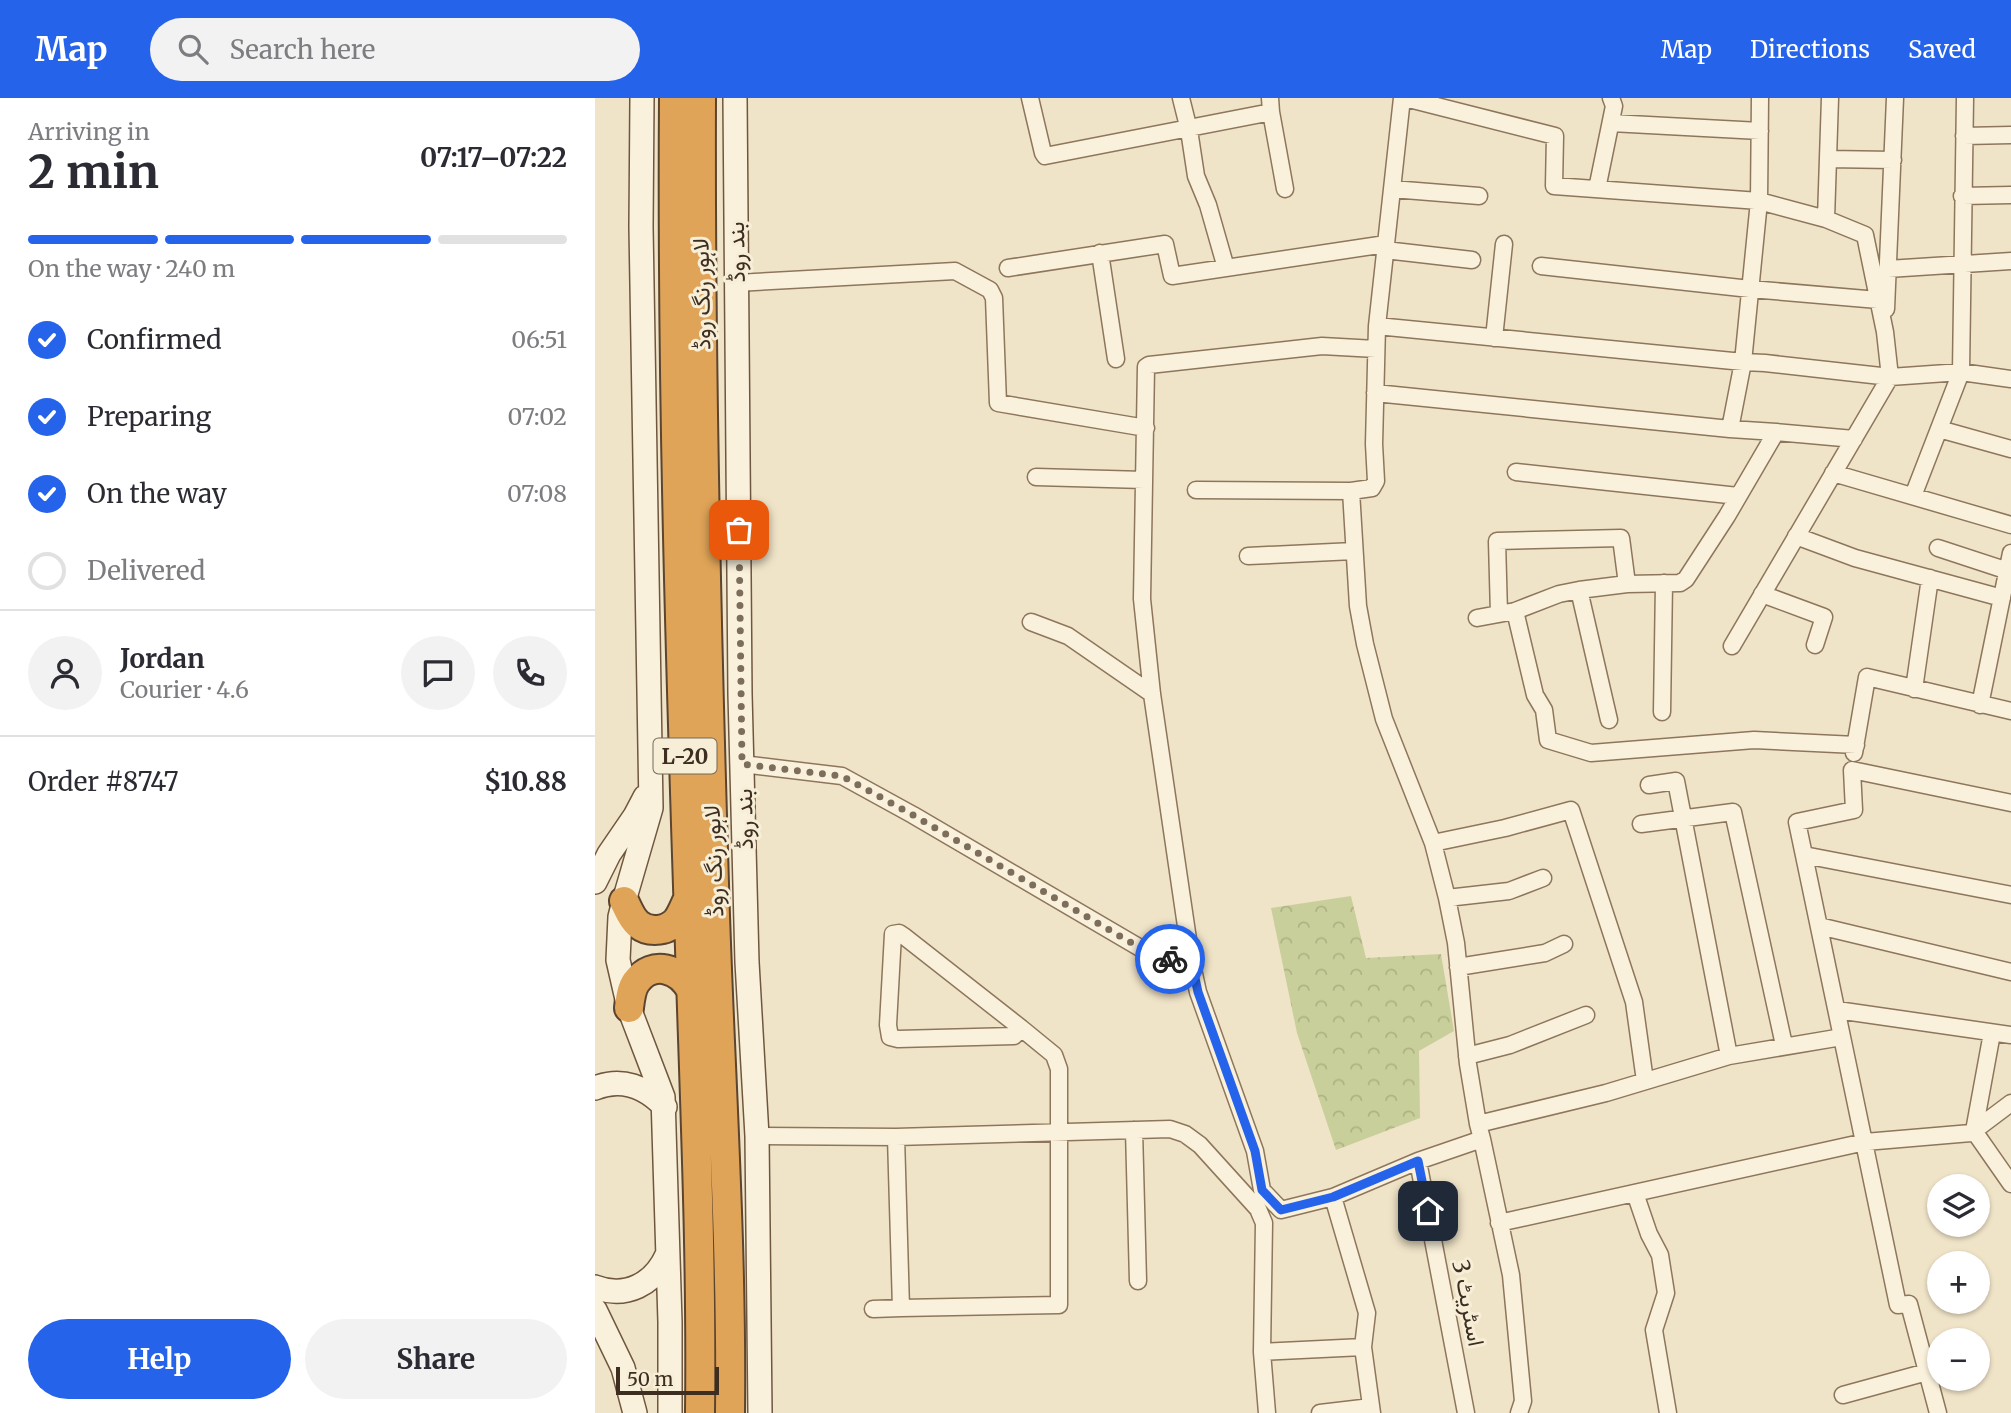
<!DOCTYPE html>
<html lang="en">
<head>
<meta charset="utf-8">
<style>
	:root { --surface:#fff; --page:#f2f2f3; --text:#2b2b33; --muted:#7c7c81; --line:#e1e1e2; --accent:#2563eb }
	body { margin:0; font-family:Merriweather,Vazirmatn,serif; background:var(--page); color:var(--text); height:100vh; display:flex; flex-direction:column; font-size:26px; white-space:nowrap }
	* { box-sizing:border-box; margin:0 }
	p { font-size:23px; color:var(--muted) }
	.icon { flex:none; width:38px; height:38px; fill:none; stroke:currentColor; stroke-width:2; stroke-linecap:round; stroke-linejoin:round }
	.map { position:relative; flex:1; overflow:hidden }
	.sheet { display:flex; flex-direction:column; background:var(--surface); width:595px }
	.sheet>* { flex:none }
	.buttons { position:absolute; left:1332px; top:1076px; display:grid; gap:14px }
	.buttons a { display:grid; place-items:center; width:63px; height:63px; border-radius:50%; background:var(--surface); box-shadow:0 2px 5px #0004; font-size:35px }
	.scale { position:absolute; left:21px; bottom:18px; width:103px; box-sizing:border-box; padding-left:7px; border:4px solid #3d2e20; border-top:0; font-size:19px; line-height:24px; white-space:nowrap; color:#3d2e20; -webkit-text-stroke:5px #f7eed8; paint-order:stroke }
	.pin { position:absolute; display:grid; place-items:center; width:60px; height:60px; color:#fff; margin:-30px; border-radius:14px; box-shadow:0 4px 10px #0006 }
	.courier { position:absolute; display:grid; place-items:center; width:70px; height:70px; margin:-35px; border:5px solid #2563eb; border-radius:50%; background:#fff; color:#222; box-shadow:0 2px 9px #0007 }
	.head em { font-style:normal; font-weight:700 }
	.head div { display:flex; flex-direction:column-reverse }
	.head { display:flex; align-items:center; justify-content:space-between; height:119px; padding:0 28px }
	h1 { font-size:46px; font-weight:700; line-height:52px }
	.bar { display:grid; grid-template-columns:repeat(4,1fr); gap:10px 7px; align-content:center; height:84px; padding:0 28px }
	.bar i { height:9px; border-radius:5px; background:var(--line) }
	.bar .selected { background:var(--accent) }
	.bar p { grid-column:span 4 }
	.line { display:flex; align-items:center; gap:18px; padding:0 28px; border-top:2px solid var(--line) }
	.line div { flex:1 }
	.round { display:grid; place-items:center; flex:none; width:74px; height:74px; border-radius:37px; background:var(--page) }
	ol { padding:0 28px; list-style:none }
	li { display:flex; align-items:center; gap:21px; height:77px }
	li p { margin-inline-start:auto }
	li .icon { padding:7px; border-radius:50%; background:var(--accent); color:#fff; stroke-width:4 }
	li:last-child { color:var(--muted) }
	li i { width:38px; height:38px; border:4px solid var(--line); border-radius:50% }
	.action { display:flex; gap:14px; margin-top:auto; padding:14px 28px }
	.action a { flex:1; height:80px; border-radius:42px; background:var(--accent); color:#fff; font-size:28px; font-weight:700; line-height:80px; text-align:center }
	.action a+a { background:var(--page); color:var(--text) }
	header { display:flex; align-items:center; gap:42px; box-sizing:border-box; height:98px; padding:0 35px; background:var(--accent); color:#fff }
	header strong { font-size:33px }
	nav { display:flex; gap:38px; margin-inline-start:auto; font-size:24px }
	.search { width:490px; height:63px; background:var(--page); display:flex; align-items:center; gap:18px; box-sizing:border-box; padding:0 24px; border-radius:38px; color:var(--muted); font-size:26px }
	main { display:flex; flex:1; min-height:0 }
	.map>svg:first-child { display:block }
</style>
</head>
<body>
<header>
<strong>Map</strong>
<div class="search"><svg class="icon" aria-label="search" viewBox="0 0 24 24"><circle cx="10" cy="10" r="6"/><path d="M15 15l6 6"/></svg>Search here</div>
<nav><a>Map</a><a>Directions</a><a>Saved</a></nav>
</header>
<main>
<section class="sheet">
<div class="head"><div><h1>2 min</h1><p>Arriving in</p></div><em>07:17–07:22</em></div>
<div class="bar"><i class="selected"></i><i class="selected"></i><i class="selected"></i><i></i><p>On the way · 240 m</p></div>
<ol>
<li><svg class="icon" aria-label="check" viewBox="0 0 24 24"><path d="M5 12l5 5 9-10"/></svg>Confirmed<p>06:51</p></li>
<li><svg class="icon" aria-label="check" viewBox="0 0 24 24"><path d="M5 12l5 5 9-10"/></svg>Preparing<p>07:02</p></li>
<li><svg class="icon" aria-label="check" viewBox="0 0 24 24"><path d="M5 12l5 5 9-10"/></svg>On the way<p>07:08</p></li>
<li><i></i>Delivered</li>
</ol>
<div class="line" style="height:126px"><a class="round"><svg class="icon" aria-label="person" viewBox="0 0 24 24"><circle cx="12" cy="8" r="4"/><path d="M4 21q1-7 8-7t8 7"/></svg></a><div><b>Jordan</b><p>Courier · 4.6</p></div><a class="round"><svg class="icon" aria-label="chat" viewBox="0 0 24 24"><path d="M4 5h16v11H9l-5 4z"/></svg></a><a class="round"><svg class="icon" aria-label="phone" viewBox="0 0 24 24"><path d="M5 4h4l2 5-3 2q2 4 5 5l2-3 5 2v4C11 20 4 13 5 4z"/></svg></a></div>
<div class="line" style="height:91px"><div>Order #8747</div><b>$10.88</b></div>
<div class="action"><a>Help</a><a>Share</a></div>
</section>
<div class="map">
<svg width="1416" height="1315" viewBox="0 0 1416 1315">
	<defs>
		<pattern id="forest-crowns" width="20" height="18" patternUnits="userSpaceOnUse" patternTransform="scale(1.75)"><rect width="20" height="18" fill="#c9cf9b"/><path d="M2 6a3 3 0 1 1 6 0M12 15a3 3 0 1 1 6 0" fill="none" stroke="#aeb285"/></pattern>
	</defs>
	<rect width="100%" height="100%" fill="#f0e4c8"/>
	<!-- forest -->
	<path fill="url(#forest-crowns)" d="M756,798L771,860L846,856L859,933L824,953L825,1020L741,1052L702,935L676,810Z"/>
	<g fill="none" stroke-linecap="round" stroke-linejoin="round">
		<!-- minor casing -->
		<g stroke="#8d765c" stroke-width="19">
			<path id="minor" d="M435,0L448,55L450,58L676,14L675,0
				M586,0L594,32L601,78L613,107L631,170
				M807,0L782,228L779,346L781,383L777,390L756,393L763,508L770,546L789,621L838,745L852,800L861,845L873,966L883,1026
				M810,0L960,38L959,88L1164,103L1231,121
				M676,14L690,91
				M1016,25L1165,33
				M1369,38L1416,37
				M1233,61L1298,62
				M797,91L884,98
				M1002,91L1019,8L1016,0
				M1367,98L1416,97
				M790,152L877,162
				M505,155L521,261
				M946,168L1155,191L1283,202
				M413,170L570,146L577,178L791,146
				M1293,171L1416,163
				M141,185L360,173L395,192L399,200L403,305L551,330
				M1291,211L1300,0
				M782,228L1148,264L1170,265L1295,279L1366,274L1416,281
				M899,240L909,146
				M780,295L1135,331
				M1344,331L1416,351
				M1181,334L1259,341
				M921,374L1143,398
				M1238,375L1416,427
				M441,379L549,382
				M601,392L756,393
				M1318,398L1366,274L1370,0
				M1201,438L1260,460L1407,500
				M1343,450L1416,474
				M653,458L759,453
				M984,492L1014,622
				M1167,496L1229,519L1220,547
				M920,513L940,597L949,612L953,642L996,655L1159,642L1261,647
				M904,516L902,443L1026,440L1032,486
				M882,520L920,513L964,496L984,492L1032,486L1085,485L1091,481L1132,418L1181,334L1135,331L1148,264L1164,103L1165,0
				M436,524L473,538L557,596
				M1137,548L1295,279L1290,234L1270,137L1231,121L1235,0
				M1319,591L1335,480
				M1385,607L1416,455
				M1067,614L1069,485
				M1259,655L1272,579L1416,613
				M147,666L247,678L318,717L564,861L596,862
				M1054,687L1081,683L1134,958
				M1046,726L1138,714L1189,947
				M838,745L910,730L976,712L1039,904L1050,983
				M1209,757L1416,797
				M852,800L914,793L948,780
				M1224,828L1416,874
				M863,869L950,855L969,846
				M1242,912L1416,937
				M1397,935L1379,1033L1416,1086
				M1247,939L1202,724L1259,712L1257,672L1416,705
				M872,958L915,947L991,917
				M539,1032L543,1183
				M162,1038L301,1039L575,1031L590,1036L605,1047L663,1111L669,1125L667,1254L672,1315
				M887,1041L916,1177L928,1303L924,1315
				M823,1063L871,1315
				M1040,1095L1054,1136L1065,1157L1071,1195L1059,1232L1073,1315
				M738,1099L823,1063L887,1041L883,1026L1011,995L1134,958L1247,939L1303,1207L1314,1206L1343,1315
				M904,1125L1270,1044L1376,1035L1416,1005
				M306,1210L464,1207V971L459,957L426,930L419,938L303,941L295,939L293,927L298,836L304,835L310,839L426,930
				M278,1211L306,1210L301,1039
				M667,1254L768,1249
				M1248,1297L1332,1274
				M725,1315L776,1309
				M777,1315L768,1249L772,1215L738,1099L686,1112L667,1092L660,1053L603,894L596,862L557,596L547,501L551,269L554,267L727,248L781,251"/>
		</g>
		<!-- secondary casing -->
		<g stroke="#6f573f" stroke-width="26">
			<path id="secondary" d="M47,0L46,129L56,710L29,803L25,819L23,862L34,910L68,999L75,1224V1315
				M140,0L145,596L152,864L162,1038L165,1315
				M0,784L14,756L40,718L50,699
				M0,990C27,979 51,989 70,1009
				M0,1189C31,1201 59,1186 72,1157
				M0,1212L28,1270L40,1315"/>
		</g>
		<!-- motorway casing -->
		<g stroke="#5b4430" stroke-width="32">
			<path id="motorway" d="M79,0C77,273 85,546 94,819C99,985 107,1150 105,1315
				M106,0C105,262 111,524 119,786C124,963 137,1139 135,1315
				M29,803C33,811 36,820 43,826C55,836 74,833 83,821C87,815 90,807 93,801
				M34,910C35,901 36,891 41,884C58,861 85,871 96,892"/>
		</g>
		<!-- minor -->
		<use href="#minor" stroke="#faf1dc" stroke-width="16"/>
		<!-- secondary -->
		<use href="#secondary" stroke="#faf1dc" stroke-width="23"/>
		<!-- motorway -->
		<use href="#motorway" stroke="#e0a458" stroke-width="28"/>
	</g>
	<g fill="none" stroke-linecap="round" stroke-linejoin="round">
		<!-- done -->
		<path stroke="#7c6e5b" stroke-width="7" stroke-dasharray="0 12.6" d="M144,432L147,666L247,678L318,717L564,861H575"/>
		<!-- route -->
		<path stroke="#2563eb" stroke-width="9" d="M575,861L596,862L603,894L660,1053L667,1092L686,1112L738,1099L823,1063L833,1113"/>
	</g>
	<g text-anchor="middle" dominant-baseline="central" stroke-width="6" stroke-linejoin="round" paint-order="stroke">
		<!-- shield labels -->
		<rect fill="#f7eed8" stroke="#756857" stroke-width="2" x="58.5" y="640.5" width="63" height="35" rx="5"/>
		<g font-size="21" font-weight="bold" fill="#3d2e20">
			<text x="90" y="658">L-20</text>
		</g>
		<!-- street labels -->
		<g font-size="23" fill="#3d2e20" stroke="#f7eed8">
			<text transform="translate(141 154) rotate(-91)">بند روڈ</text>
			<text transform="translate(106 196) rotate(-91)">لاہور رنگ روڈ</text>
			<text transform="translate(149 721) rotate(-91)">بند روڈ</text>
			<text transform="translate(118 763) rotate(-92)">لاہور رنگ روڈ</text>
			<text transform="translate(874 1205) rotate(79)">اسٹریٹ 3</text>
		</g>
	</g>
</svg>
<div class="buttons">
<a><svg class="icon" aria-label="layers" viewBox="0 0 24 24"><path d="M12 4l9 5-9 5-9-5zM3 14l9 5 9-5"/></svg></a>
<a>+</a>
<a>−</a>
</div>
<div class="scale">50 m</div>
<div class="pin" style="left:144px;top:432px;background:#ea580c"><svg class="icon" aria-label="bag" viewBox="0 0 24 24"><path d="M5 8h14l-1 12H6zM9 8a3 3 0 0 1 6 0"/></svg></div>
<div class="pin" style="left:833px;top:1113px;background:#1f2937"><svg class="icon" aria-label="home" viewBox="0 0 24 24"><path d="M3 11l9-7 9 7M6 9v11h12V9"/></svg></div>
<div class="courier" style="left:575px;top:861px"><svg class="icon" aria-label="bike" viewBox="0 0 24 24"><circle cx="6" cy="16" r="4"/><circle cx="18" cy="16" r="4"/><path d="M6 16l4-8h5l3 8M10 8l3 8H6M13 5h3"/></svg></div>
</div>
</main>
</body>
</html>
